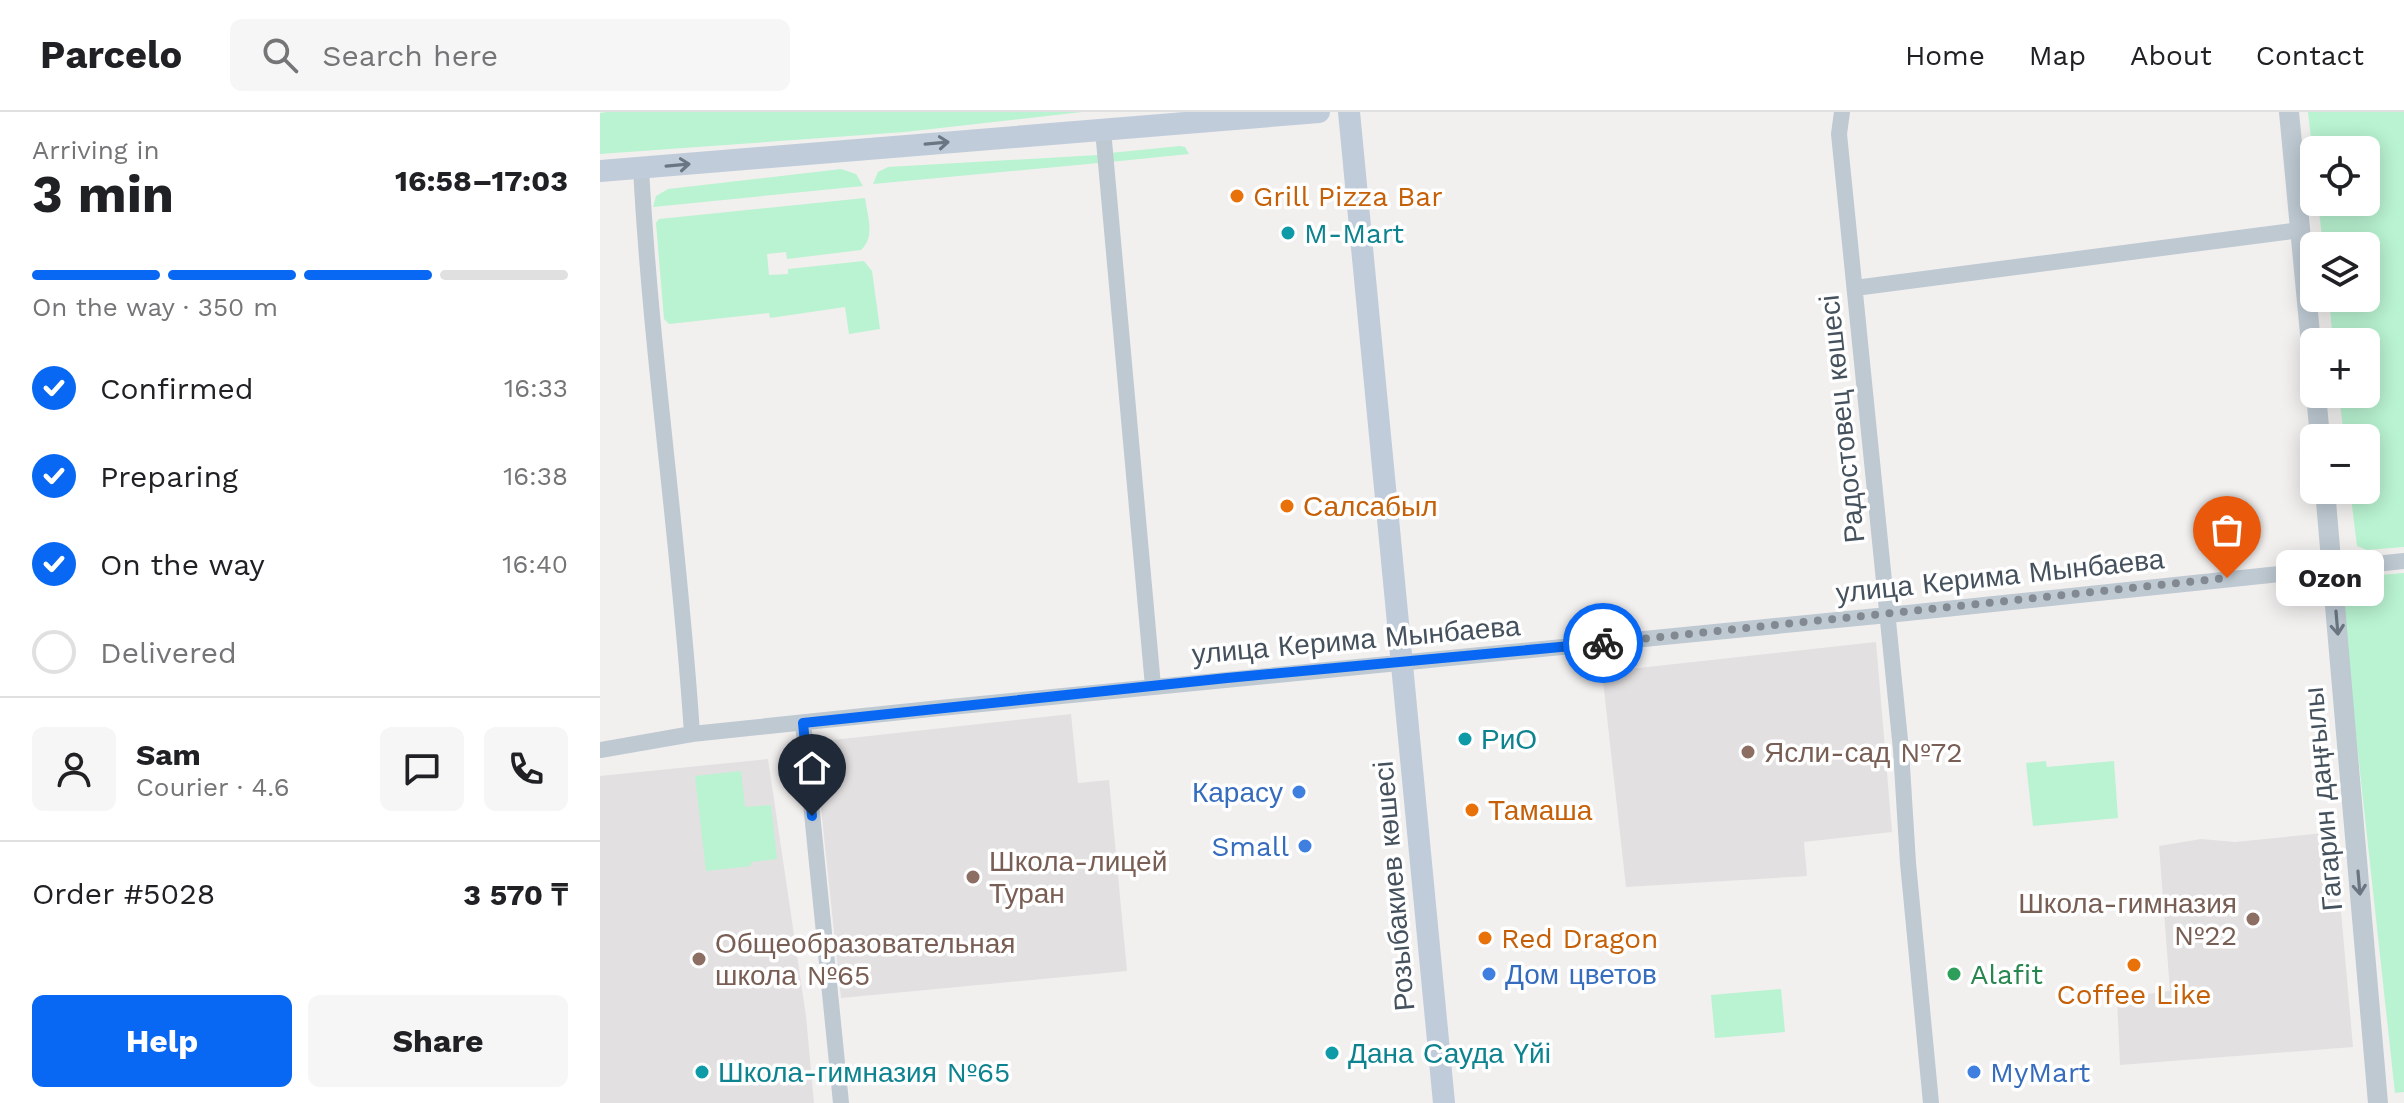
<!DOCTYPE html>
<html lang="en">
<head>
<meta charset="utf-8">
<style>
	:root { --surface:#fff; --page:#f6f6f6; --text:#202124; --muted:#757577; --line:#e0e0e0; --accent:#0868f3 }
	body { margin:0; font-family:"Work Sans",sans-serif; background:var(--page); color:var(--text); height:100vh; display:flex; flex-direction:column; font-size:30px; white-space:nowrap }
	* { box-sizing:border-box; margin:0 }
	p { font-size:26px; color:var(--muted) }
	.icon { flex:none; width:44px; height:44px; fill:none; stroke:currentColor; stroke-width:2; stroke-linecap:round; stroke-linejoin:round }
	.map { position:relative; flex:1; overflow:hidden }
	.drawer { display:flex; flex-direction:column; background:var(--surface); width:600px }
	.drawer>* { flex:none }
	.fabs { position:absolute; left:1700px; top:24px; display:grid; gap:16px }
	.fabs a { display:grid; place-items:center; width:80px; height:80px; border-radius:12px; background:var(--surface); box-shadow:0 4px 20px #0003; font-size:40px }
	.pin { position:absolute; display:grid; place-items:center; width:68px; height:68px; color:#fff; margin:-82px -34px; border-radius:50% 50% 50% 0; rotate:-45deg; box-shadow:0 0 8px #0007 }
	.pin .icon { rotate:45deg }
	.courier { position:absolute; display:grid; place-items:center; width:80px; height:80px; margin:-40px; border:6px solid #0868f3; border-radius:50%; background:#fff; color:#222; box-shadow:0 2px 10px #0007 }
	.bubble { position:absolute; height:56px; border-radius:12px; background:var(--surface); box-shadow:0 4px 20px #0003; font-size:26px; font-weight:700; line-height:56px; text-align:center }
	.overview em { font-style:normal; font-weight:700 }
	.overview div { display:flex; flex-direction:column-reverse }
	.overview { display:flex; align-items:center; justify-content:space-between; height:136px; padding:0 32px }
	h1 { font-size:52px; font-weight:700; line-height:60px }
	.bar { display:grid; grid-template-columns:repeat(4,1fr); gap:12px 8px; align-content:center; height:96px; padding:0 32px }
	.bar i { height:10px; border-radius:6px; background:var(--line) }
	.bar .active { background:var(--accent) }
	.bar p { grid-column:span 4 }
	.line { display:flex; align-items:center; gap:20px; padding:0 32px; border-top:2px solid var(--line) }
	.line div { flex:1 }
	.round { display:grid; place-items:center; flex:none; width:84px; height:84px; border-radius:12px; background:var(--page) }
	ol { padding:0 32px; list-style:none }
	li { display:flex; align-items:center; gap:24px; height:88px }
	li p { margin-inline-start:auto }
	li .icon { padding:8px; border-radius:50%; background:var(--accent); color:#fff; stroke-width:4 }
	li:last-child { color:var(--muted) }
	li i { width:44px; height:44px; border:4px solid var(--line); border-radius:50% }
	.primary-button { display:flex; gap:16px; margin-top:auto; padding:16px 32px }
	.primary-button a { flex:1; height:92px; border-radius:12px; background:var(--accent); color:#fff; font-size:32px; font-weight:700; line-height:92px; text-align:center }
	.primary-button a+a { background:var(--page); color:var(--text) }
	header { display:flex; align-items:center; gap:48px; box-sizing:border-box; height:112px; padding:0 40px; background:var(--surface); border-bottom:2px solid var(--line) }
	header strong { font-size:38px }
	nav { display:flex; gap:44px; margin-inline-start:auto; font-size:28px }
	.search { width:560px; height:72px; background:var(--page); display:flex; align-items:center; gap:20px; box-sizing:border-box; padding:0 28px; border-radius:12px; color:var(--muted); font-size:30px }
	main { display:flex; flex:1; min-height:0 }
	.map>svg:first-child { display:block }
</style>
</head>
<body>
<header>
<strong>Parcelo</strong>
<div class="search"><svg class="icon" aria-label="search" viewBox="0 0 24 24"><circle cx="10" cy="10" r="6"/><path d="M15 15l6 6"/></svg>Search here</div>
<nav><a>Home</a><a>Map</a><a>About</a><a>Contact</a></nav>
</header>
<main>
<section class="drawer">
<div class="overview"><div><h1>3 min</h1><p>Arriving in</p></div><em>16:58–17:03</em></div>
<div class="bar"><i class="active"></i><i class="active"></i><i class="active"></i><i></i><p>On the way · 350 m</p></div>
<ol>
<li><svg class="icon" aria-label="check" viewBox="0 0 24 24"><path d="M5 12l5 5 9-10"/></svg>Confirmed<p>16:33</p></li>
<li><svg class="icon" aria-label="check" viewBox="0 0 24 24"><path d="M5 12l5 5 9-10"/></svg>Preparing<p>16:38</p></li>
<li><svg class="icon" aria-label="check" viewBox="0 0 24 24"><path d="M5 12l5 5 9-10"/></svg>On the way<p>16:40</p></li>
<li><i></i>Delivered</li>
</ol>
<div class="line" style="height:144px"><a class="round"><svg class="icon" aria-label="person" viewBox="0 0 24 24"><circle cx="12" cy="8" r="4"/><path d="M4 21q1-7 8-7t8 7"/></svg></a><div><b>Sam</b><p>Courier · 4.6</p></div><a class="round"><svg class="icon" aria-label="chat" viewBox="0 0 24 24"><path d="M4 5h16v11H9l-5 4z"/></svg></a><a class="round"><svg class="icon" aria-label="phone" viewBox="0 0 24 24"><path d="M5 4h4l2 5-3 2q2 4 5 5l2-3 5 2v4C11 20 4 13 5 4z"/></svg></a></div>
<div class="line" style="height:104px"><div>Order #5028</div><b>3 570 ₸</b></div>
<div class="primary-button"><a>Help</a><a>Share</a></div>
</section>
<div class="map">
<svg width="1804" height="991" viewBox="0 0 1804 991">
	<rect width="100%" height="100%" fill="#f2efef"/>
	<!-- education -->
	<path fill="#e3e0e1" d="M1276,530L1292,720L1204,730L1207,764L1026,775L1002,560Z
		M471,602L478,671L509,668L527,859L241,886L214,630Z
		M168,647L206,904L214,991H0V664Z
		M1734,720L1753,935L1520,953L1517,886L1570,879L1559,734L1601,727L1635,730Z"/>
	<!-- green -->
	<path fill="#b9f3d1" d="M7,0H482L305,20L0,42V1Z
		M1708,0H1804V435L1767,438L1757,434L1750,378H1766V326H1744L1739,282H1766V230H1733L1729,186H1766V134H1723L1718,90H1766V38H1714V53Z
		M580,34L585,35L589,42L510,50V41Z
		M498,43L499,51L273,72L278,60L288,55Z
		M241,57L256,62L263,74L53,95L56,84L68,77Z
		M265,86C267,103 276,125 261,138L187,147L186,140L167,142L169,163L188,162V157L264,149L272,159L280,217L249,222L245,195L170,206L169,201L69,212L64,207L56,111L59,107Z
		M1804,461V980L1795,981L1743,504L1747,479L1757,465Z
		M1446,649L1447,655L1514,649L1518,706L1433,714L1426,651Z
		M141,659L145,695L171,693L177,747L151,750V754L106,759L95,664Z
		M1181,877L1185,920L1115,926L1111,883Z"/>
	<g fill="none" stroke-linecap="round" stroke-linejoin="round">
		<!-- minor -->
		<path stroke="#bec9d2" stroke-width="16" d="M1242,0L1239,22L1301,638L1308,751L1331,991
			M503,18L553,574
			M41,56C51,245 80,433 92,622
			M1255,176L1700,118
			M203,611L241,991
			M0,638L92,622L340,596L1288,503L1804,449"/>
		<!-- tertiary -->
		<path stroke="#bec9d2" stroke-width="20" d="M1689,0L1714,264
			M1716,282L1720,326
			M1725,378L1778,991"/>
		<!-- secondary -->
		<path stroke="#c0ccda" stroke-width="22" d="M749,0L844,991
			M0,59L719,0"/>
	</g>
	<!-- one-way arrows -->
	<defs><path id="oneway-shaft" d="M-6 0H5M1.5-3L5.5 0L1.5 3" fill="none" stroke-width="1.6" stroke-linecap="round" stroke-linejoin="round" transform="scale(2)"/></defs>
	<g stroke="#6a7783">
		<use href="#oneway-shaft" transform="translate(337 31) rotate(-5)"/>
		<use href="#oneway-shaft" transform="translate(78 53) rotate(-5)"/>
	</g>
	<g stroke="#697681">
		<use href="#oneway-shaft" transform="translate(1737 511) rotate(85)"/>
		<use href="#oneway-shaft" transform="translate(1759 771) rotate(85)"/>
	</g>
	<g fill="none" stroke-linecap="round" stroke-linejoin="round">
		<!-- done -->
		<path stroke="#828991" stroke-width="8" stroke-dasharray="0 14.4" d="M1003,531L1627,466"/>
		<!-- route -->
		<path stroke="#0868f3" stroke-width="10" d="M212,704L203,611L627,566L1003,531"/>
	</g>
	<!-- markers -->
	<g fill="#e8710a" stroke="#fff" stroke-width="3">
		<circle cx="637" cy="84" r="8"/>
		<circle cx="687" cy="394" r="8"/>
		<circle cx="872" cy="698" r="8"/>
		<circle cx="885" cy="826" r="8"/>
		<circle cx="1534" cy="853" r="8"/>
	</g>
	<g fill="#0f9aa8" stroke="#fff" stroke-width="3">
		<circle cx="688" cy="121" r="8"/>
		<circle cx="865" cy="627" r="8"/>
		<circle cx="732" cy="941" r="8"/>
		<circle cx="102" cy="960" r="8"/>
	</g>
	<g fill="#8d6e63" stroke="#fff" stroke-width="3">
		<circle cx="1148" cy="640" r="8"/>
		<circle cx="373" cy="765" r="8"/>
		<circle cx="1653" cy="807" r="8"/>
		<circle cx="99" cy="847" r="8"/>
	</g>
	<g fill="#3f7fe0" stroke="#fff" stroke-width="3">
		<circle cx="699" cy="680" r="8"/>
		<circle cx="705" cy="734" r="8"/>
		<circle cx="889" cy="862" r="8"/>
		<circle cx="1374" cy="960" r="8"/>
	</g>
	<circle fill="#2e9e5b" stroke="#fff" stroke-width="3" cx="1354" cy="862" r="8"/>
	<g text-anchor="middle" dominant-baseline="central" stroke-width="7" stroke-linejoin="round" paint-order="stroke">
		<!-- food labels -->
		<g font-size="28" fill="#c56008" stroke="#fff" text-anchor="start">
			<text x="653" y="84">Grill Pizza Bar</text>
			<text x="703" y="394">Салсабыл</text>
			<text x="888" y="698">Тамаша</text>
			<text x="901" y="826">Red Dragon</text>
			<text x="1534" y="882" text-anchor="middle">Coffee Like</text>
		</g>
		<!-- culture labels -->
		<g font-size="28" fill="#0d838f" stroke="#fff" text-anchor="start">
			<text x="704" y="121">M-Mart</text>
			<text x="881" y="627">РиО</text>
			<text x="748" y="941">Дана Сауда Үйі</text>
			<text x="118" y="960">Школа-гимназия №65</text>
		</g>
		<!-- street labels -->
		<g font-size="28" fill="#45525e" stroke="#fff">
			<text transform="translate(1242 307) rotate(-96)">Радостовец көшесі</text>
			<text transform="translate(1400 464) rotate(-6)">улица Керима Мынбаева</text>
			<text transform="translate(756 528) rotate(-5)">улица Керима Мынбаева</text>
			<text transform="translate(1723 687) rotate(-95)">Гагарин даңғылы</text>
			<text transform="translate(794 774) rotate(-95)">Розыбакиев көшесі</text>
		</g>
		<!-- education labels -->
		<g font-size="28" fill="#785e54" stroke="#fff" text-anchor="start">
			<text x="1164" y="640">Ясли-сад №72</text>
			<text x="389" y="749">Школа-лицей<tspan x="389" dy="32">Туран</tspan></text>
			<text x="1637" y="791" text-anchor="end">Школа-гимназия<tspan x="1637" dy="32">№22</tspan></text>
			<text x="115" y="831">Общеобразовательная<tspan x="115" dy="32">школа №65</tspan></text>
		</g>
		<!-- shop labels -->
		<g font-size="28" fill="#366cbe" stroke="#fff" text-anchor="end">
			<text x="683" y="680">Карасу</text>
			<text x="689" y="734">Small</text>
			<text x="905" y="862" text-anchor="start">Дом цветов</text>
			<text x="1390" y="960" text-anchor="start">MyMart</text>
		</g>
		<!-- leisure labels -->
		<g font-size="28" fill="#27864d" stroke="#fff" text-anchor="start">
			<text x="1370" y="862">Alafit</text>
		</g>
	</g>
</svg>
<div class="fabs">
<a><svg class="icon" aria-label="locate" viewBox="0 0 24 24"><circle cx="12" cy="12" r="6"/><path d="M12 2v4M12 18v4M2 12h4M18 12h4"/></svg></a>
<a><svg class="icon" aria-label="layers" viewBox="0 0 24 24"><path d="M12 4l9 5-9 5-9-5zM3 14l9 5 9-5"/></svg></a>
<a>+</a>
<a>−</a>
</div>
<div class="pin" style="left:1627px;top:466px;background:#ea580c"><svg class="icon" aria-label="bag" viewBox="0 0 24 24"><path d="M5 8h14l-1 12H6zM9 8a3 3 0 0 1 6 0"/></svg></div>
<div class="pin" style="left:212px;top:704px;background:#1f2937"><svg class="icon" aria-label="home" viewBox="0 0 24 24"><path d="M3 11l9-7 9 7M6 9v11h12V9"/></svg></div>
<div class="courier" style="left:1003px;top:531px"><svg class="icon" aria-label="bike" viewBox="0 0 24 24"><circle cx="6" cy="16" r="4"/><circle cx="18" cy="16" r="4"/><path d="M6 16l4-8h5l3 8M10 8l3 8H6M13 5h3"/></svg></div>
<div class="bubble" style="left:1676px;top:438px;width:108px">Ozon</div>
</div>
</main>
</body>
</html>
